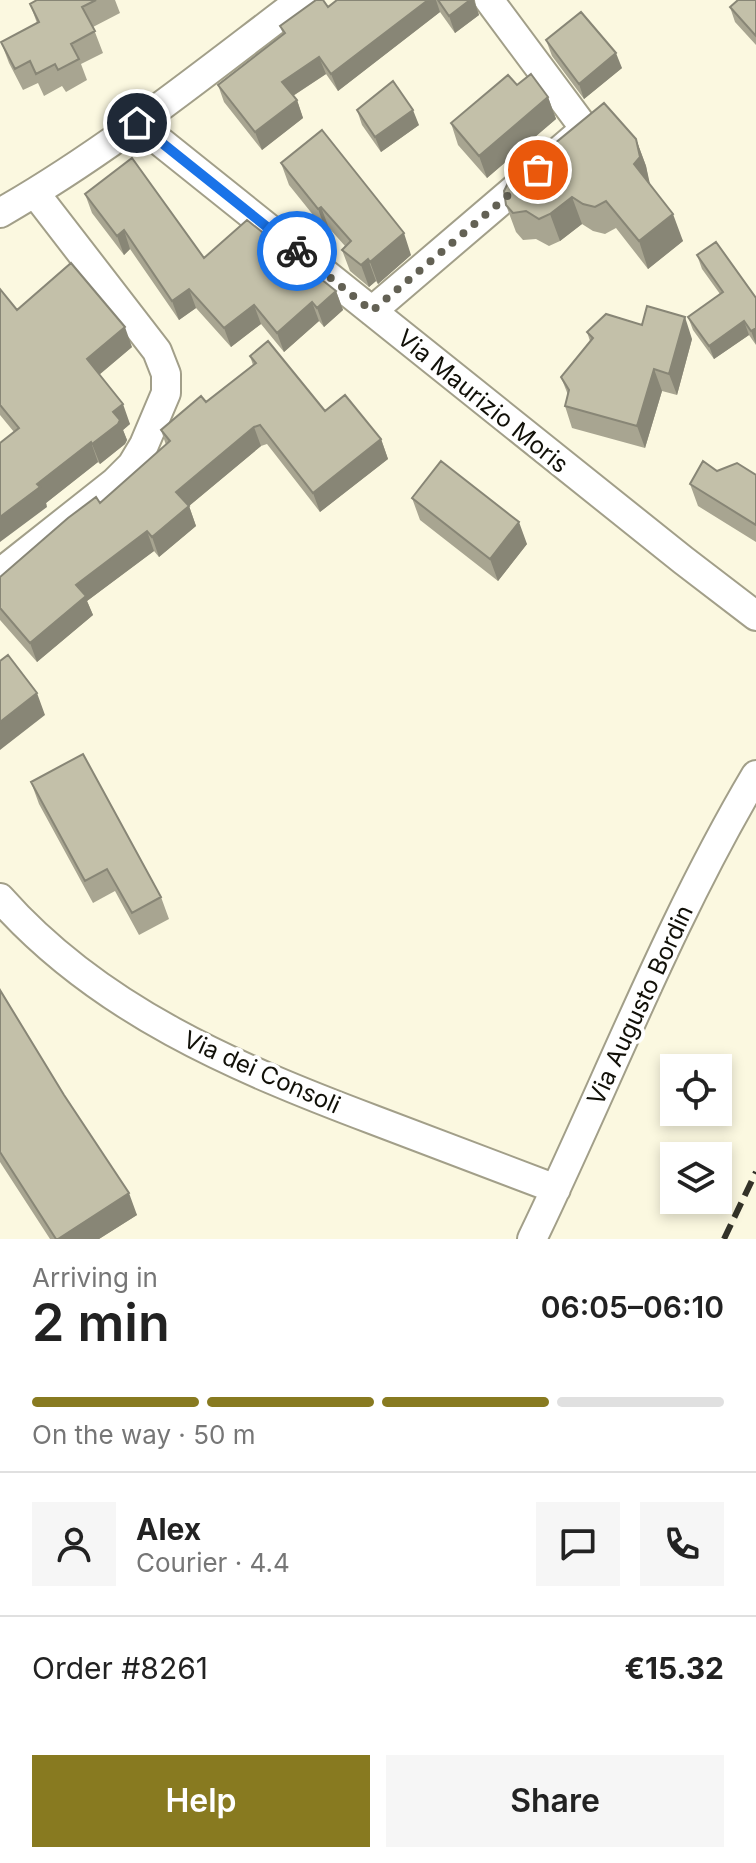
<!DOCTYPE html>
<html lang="en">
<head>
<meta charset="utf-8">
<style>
	:root { --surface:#fff; --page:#f6f6f6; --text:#222; --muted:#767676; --line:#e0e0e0; --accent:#887a20 }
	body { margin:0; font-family:Inter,sans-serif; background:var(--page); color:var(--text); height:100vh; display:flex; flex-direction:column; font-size:30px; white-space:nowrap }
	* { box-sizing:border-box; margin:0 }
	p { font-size:26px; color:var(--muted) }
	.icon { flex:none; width:44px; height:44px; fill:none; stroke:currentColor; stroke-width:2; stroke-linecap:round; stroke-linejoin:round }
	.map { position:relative; height:1239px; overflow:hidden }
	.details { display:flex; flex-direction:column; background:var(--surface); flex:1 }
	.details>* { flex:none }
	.buttons { position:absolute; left:660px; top:1054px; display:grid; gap:16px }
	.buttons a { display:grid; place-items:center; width:72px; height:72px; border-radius:0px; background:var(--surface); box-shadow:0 4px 12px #0003; font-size:40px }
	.pin { position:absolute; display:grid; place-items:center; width:68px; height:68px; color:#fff; margin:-34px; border:4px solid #fff; border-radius:50%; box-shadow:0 2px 8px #0007 }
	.courier { position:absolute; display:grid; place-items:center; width:80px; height:80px; margin:-40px; border:6px solid #1a73e8; border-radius:50%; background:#fff; color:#222; box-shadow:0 2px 10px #0007 }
	.summary em { font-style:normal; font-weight:600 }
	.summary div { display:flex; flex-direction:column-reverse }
	.summary { display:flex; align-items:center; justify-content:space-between; height:136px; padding:0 32px }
	h1 { font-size:52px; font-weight:600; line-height:60px }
	.bar { display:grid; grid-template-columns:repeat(4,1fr); gap:12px 8px; align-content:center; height:96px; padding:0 32px }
	.bar i { height:10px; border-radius:6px; background:var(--line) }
	.bar .on { background:var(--accent) }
	.bar p { grid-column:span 4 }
	.line { display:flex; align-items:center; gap:20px; padding:0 32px; border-top:2px solid var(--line) }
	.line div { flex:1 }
	.round { display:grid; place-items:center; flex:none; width:84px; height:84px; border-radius:0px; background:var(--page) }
	.button { display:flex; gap:16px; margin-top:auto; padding:16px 32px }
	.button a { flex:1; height:92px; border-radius:0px; background:var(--accent); color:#fff; font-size:32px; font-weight:600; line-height:92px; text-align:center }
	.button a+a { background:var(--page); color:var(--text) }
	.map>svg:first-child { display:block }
</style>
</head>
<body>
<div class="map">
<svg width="756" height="1239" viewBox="0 0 756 1239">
	<rect width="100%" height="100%" fill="#fbf8e0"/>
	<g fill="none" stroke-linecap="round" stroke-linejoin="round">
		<!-- minor casing -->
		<g stroke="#a29f89" stroke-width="32">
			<path id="minor" d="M137,123L683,560L756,616
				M0,213C107,152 203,74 301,0
				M372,311L585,129L489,0
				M0,573L115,482L132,465L144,445L166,393V374L157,351L35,193
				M0,898C99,1010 236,1068 374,1120C434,1143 495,1166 556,1189
				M532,1239C607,1084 668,923 756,775"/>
		</g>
		<!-- minor -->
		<use href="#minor" stroke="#fff" stroke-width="28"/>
		<!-- rail -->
		<path stroke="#333228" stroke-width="6" stroke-dasharray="16 8" stroke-linecap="butt" d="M724,1239L756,1172"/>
	</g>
	<!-- wall -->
	<path fill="#a8a591" d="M37,0H115L120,13L93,27L103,53L81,64L87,80L66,92L62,86L44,96L38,83L23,90L9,63L1,42L37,23L30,4Z
		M337,0H474L479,15L455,33L440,12L338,91L326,74L293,96L297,100L303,118L262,150L224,102L218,85L283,34L280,26L328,7Z
		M756,0V45L735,22L730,7Z
		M546,40L622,68L584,99L552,56Z
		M517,85L548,97L556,119L487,178L458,145L451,123Z
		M357,110L419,125L381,152L362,125Z
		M636,139L646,166L649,183L683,241L648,269L616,228L605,234L593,231L582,224L560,241L549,246L536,239L523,240L516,232L506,205Z
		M281,163L411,255L378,284L376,281L369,287L350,271L342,250L345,246L329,228L326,231L289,185Z
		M85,194L204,258L336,291L343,310L324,327L319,321L284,352L261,324L231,347L196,308L179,320L130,249L124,255L92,213Z
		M697,255L756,298V345L749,335L714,359L693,330L688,317L720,294L702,269Z
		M0,289L17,310L132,347L99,375L130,424L123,430L127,440L125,444L100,464L98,462L46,503L47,507L14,432L0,415Z
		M587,332L692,339L677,395L662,391L645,448L572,428L565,406L568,395L561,377L590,341Z
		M250,356L325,411L381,439L388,459L320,512L267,444L261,446L189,506L196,526L159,557L154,551L87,601L93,615L37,662L0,620V577L100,503L166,445L161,430L206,402L253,365Z
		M717,471L756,475V542L698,506L690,484Z
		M412,498L527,544L498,581L420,520Z
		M31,782L161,897L169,919L139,935L115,891L93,903L39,804Z
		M0,990L137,1215L99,1239H50L0,1162Z"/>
	<!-- shaded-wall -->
	<path fill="#888676" d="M428,0H436L440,12L338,91L331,74Z
		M471,0H474L479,15L455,33L449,16Z
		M616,53L622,68L584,99L579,84Z
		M319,57L326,74L288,99L282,82Z
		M548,97L556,119L487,178L479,156Z
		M297,100L303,118L262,150L255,132Z
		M413,110L419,125L381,152L375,137Z
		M636,139L646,166L650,184L634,164Z
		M572,197L582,224L560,241L550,214Z
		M321,207L329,228L326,231L318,209Z
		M673,214L683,241L648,269L639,241Z
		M124,230L130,249L124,255L117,236Z
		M404,233L411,255L378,284L370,262Z
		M368,259L376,281L369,287L361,265Z
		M189,289L196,308L179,320L172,301Z
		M336,291L343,310L324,327L317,308Z
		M312,302L319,321L284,352L277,333Z
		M254,305L261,324L231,347L224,328Z
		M685,317L692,339L677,395L669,374Z
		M744,321L749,335L714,359L709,346Z
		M125,327L132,347L94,379L87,359Z
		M756,328V344L751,331Z
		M654,369L662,391L645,448L637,426Z
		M123,404L130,424L123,430L127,440L125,444L100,464L92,444L113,412Z
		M254,427L261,446L183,511L176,492Z
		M381,439L388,459L320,512L313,493Z
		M91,442L98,462L46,503L47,507L0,542V517L37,484Z
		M189,506L196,526L159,557L152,537Z
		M519,522L527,544L498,581L490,559Z
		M147,531L154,551L87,601L93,615L37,662L30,643L76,585Z
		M37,693L45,715L0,750V722Z
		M129,1193L137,1215L99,1239H58Z"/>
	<!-- building -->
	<path fill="#c3c0a9" stroke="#888676" stroke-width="2" d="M37,0H96L82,7L95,31L71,44L79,59L58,70L55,64L36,74L30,61L15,69L1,42L39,22L30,4Z
		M316,0H323L328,7L337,0H428L331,74L319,57L282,82L297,100L255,132L218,85L285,33L280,26Z
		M438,0H470L449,16Z
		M738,0H756V36L730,7Z
		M581,12L616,53L579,84L546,40Z
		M531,74L548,97L479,156L451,123L508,75L517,85Z
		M393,81L413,110L375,137L357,110Z
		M604,103L636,139L640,157L634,164L673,214L639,241L606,201L595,207L583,204L572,197L550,214L539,219L526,211L513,213L506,205L504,191L509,181Z
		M322,130L404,233L370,262L368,259L361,265L342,250L351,241L321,207L318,209L281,163Z
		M132,158L204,258L247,220L336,291L317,308L312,302L277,333L254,305L224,328L189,289L172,301L124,230L117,236L85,194Z
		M716,242L756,298V328L751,331L744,321L709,346L688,317L723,292L697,255Z
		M71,263L125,327L87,359L123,404L113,412L120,420L118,424L92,444L91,442L37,484L40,487L0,517V443L19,428L0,405V289L17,310Z
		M647,306L685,317L669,374L654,369L637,426L565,406L569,390L561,377L593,338L587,332L606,314L642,325Z
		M268,341L325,411L345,395L381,439L313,493L260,425L254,427L176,492L189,506L152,537L147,531L76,585L86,596L30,643L0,608V577L68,518L96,497L100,503L170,441L161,430L201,396L206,402L256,363L250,356Z
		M441,461L519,522L490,559L412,498Z
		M703,461L717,471L737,463L756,475V525L690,484Z
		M8,655L37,693L0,722V661Z
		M83,754L161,897L132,913L107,869L85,881L31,782Z
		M0,990L64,1095L129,1193L58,1239H56L0,1152Z"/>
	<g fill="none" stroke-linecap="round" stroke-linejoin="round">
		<!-- done -->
		<path stroke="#636154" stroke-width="8" stroke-dasharray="0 14.4" d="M297,251L372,311L538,170"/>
		<!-- route -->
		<path stroke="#1a73e8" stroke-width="10" d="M137,123L297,251"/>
	</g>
	<g text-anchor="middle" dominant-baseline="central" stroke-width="8" stroke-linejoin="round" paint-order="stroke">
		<!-- street labels -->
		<g font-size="24" fill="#111008" stroke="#fff">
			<text transform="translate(483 401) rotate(39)">Via Maurizio Moris</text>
			<text transform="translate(640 1005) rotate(-65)">Via Augusto Bordin</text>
			<text transform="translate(262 1072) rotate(24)">Via dei Consoli</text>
		</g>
	</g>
</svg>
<div class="buttons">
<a><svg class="icon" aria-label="locate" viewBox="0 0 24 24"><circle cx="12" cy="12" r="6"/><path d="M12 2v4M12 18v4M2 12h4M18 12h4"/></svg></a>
<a><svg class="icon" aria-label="layers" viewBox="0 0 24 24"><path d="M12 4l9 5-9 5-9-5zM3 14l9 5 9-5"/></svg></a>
</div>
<div class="pin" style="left:538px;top:170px;background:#ea580c"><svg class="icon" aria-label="bag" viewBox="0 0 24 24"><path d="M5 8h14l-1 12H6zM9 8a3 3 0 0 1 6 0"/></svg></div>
<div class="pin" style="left:137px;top:123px;background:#1f2937"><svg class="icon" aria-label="home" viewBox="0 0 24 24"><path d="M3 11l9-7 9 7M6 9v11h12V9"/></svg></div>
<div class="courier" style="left:297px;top:251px"><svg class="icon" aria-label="bike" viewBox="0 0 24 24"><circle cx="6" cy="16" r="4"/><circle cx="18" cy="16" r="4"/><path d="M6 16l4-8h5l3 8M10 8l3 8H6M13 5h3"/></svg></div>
</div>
<section class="details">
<div class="summary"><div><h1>2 min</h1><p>Arriving in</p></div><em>06:05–06:10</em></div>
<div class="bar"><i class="on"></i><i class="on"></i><i class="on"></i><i></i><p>On the way · 50 m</p></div>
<div class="line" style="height:144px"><a class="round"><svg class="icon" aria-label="person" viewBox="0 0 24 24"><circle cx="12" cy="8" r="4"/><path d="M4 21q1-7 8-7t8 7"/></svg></a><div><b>Alex</b><p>Courier · 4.4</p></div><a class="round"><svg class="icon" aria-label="chat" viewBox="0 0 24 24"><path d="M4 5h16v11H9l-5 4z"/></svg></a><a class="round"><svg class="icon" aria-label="phone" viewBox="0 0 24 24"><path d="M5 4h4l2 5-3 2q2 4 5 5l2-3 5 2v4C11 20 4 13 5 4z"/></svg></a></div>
<div class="line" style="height:104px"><div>Order #8261</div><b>€15.32</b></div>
<div class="button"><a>Help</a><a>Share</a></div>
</section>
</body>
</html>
